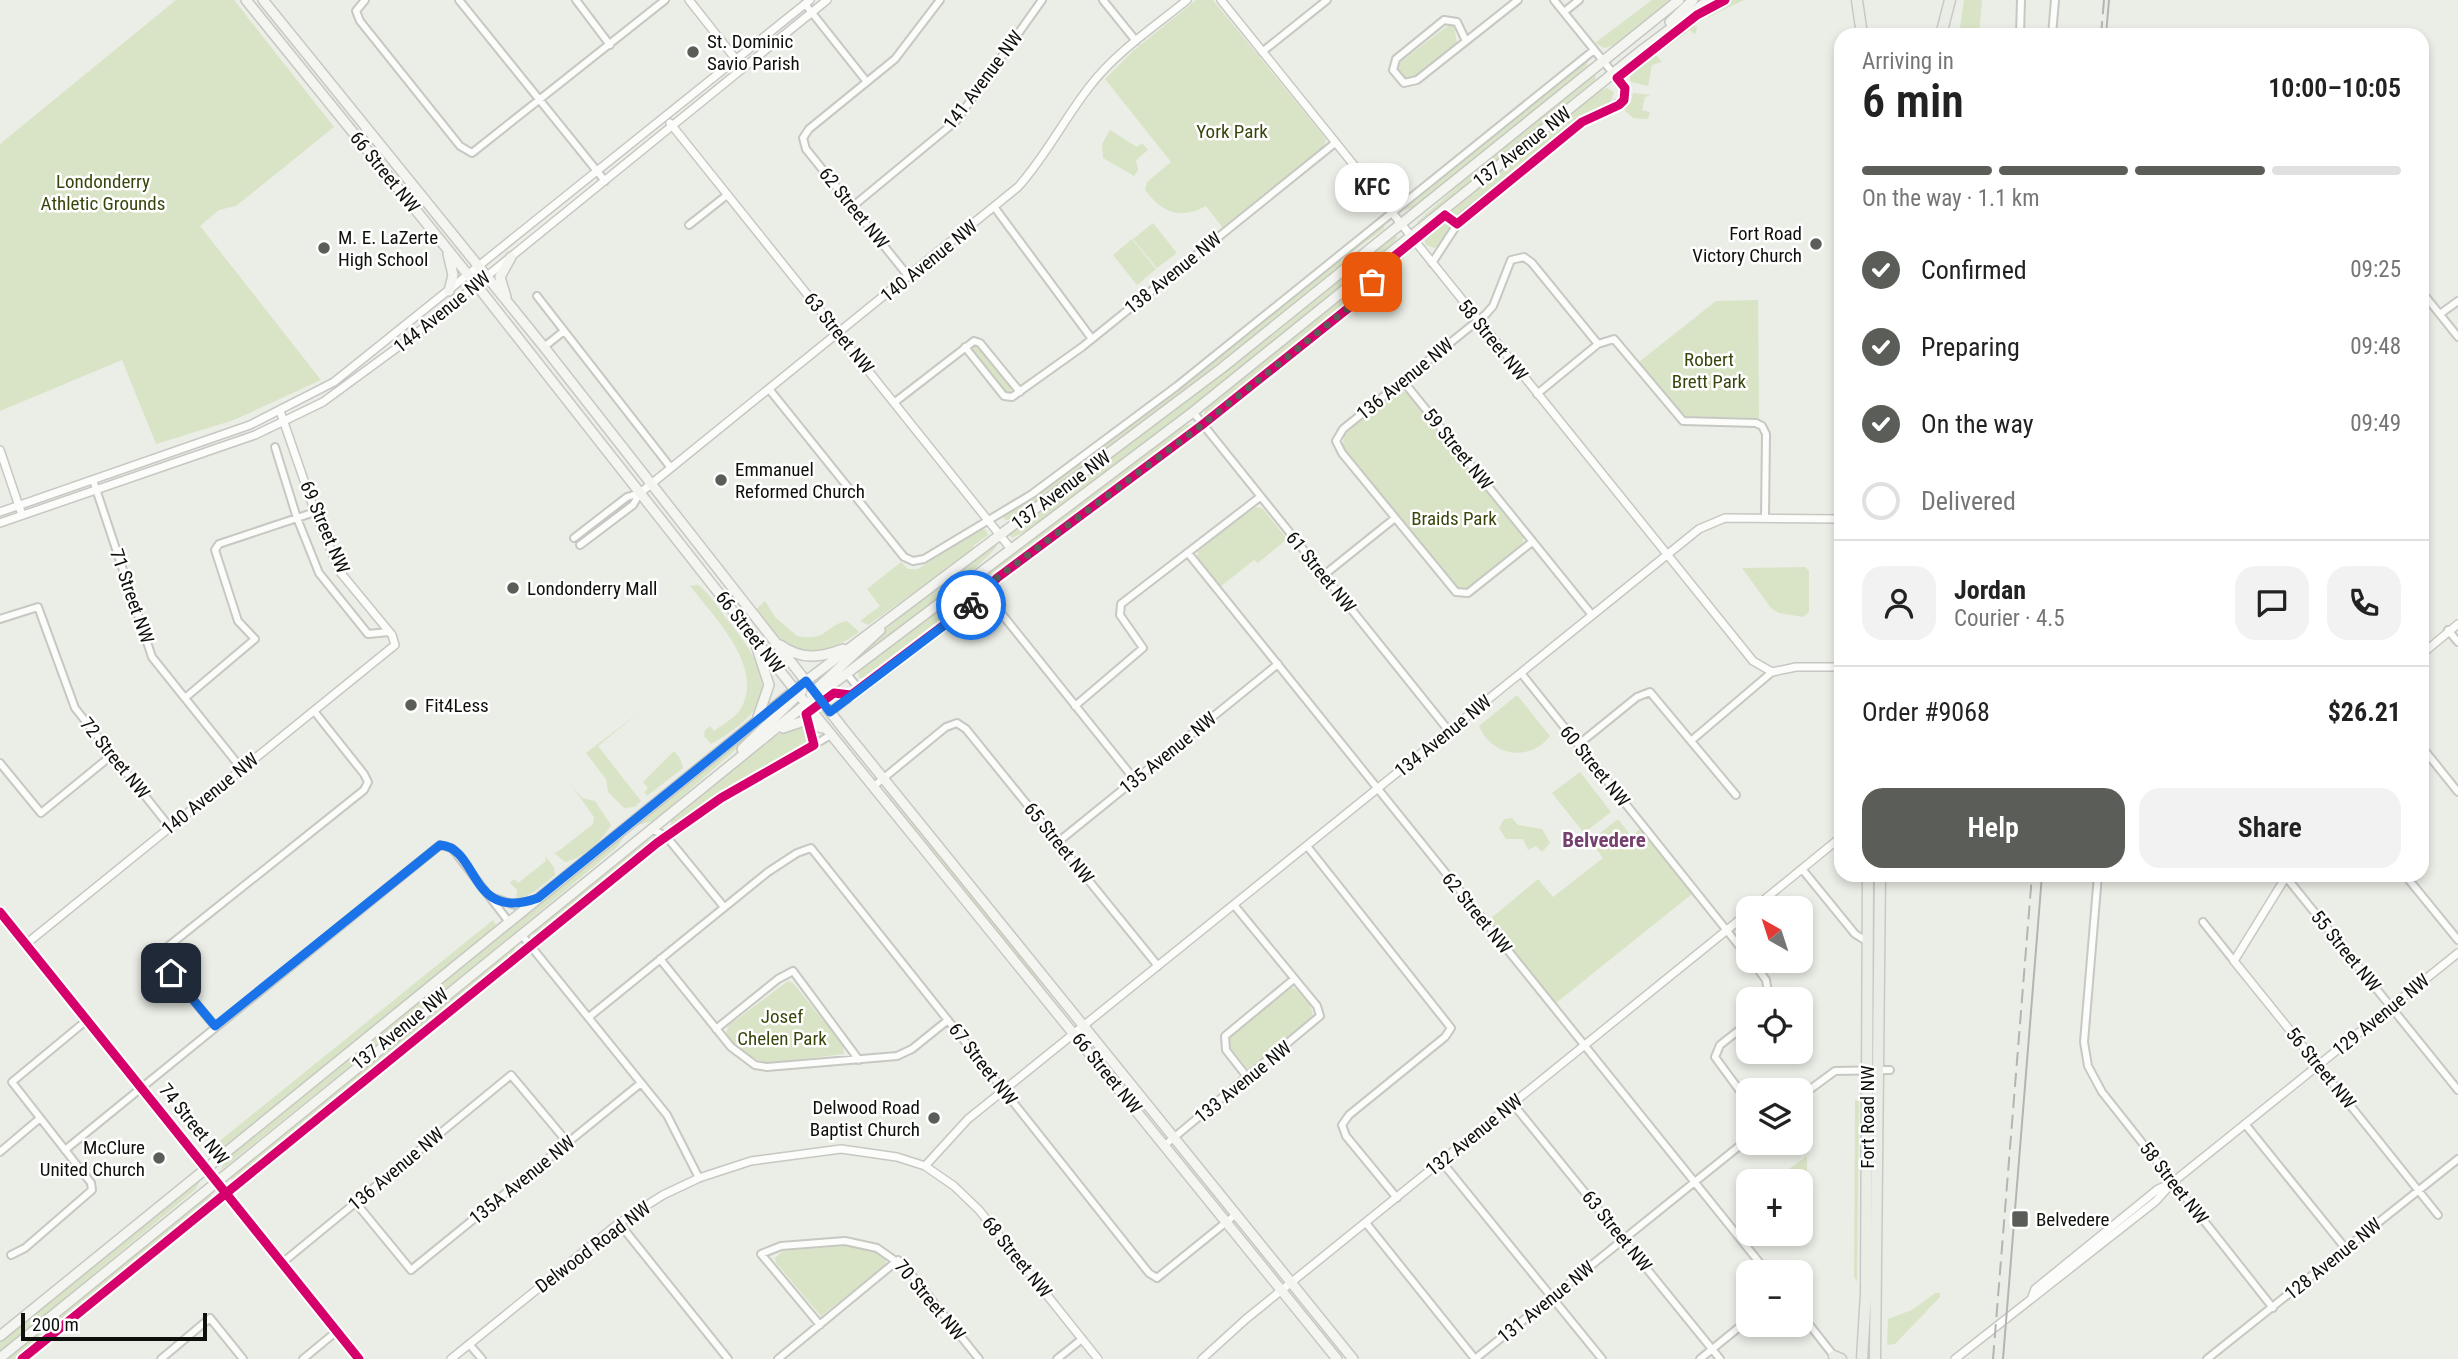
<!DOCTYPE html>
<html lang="en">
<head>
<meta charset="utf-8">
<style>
	:root { --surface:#fff; --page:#f2f2f2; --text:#222; --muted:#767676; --line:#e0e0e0; --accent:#5b5e58 }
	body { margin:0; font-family:"Roboto Condensed",sans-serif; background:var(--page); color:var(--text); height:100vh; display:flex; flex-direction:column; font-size:26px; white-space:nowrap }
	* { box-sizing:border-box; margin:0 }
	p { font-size:23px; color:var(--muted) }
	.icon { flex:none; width:38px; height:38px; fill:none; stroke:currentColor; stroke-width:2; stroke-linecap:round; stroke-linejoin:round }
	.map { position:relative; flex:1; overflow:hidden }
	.drawer { position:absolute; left:1834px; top:28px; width:595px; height:854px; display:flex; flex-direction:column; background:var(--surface); border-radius:21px; box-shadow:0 4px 10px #0003 }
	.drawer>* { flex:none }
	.needle { width:46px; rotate:321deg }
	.controls { position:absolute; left:1736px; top:896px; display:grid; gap:14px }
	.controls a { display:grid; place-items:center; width:77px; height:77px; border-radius:14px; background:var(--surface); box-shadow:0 4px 10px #0003; font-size:35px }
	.scale { position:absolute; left:21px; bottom:18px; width:186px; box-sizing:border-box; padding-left:7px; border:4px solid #0e100b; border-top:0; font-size:19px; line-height:24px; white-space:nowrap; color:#0e100b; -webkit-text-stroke:5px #fff; paint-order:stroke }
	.pin { position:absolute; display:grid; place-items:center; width:60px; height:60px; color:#fff; margin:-30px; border-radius:14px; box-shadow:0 4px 10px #0006 }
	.courier { position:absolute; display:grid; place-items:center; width:70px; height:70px; margin:-35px; border:5px solid #1a73e8; border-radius:50%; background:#fff; color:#222; box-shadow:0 2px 9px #0007 }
	.bubble { position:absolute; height:49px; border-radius:21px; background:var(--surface); box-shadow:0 4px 10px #0003; font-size:23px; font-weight:600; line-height:49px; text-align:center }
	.headline em { font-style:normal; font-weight:600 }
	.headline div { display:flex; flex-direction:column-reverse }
	.headline { display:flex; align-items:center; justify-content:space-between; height:119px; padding:0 28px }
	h1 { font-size:46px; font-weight:600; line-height:52px }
	.bar { display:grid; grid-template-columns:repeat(4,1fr); gap:10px 7px; align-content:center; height:84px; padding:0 28px }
	.bar i { height:9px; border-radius:5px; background:var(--line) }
	.bar .current { background:var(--accent) }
	.bar p { grid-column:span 4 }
	.line { display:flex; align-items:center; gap:18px; padding:0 28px; border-top:2px solid var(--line) }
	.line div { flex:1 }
	.round { display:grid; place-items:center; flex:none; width:74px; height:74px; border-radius:21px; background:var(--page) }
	ol { padding:0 28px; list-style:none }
	li { display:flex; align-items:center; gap:21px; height:77px }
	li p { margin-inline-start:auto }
	li .icon { padding:7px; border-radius:50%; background:var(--accent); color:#fff; stroke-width:4 }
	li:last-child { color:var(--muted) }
	li i { width:38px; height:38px; border:4px solid var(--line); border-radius:50% }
	.primary-button { display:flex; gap:14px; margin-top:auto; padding:14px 28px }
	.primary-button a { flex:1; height:80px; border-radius:21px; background:var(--accent); color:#fff; font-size:28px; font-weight:600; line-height:80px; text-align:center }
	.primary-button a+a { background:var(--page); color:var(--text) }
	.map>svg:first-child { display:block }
</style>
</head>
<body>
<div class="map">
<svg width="2458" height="1359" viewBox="0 0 2458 1359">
	<rect width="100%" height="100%" fill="#ebeee6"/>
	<!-- green -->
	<path fill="#d9e3c5" d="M176,0H234L334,127L236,206L219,210L200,226L321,380L234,420L156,444L122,360L0,411V144Z
		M1196,0H1213L1326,139L1324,147L1223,228L1206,206C1179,220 1163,213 1145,190L1147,182L1171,162L1105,79L1133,51Z
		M1652,0H1673L1616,45L1604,48L1595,43Z
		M1720,0H1744L1700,21L1694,26L1697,27L1696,33L1694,34L1690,30L1663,50L1659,42L1699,11Z
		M1964,0H1982L1979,35H1959Z
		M1450,24L1454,27L1457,43L1413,79L1405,78L1397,69L1398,64Z
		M1652,50L1662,62L1652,65L1648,86L1631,82L1628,70Z
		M1588,60L1587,66L1569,82L1414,207L1402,211Z
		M1595,74L1596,79L1426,220L1416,223L1497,151Z
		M1607,88L1614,92L1610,103L1578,119L1471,204L1456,219L1438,246L1434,248L1426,245L1423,235L1597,92Z
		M1633,93L1651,95L1645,97L1642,110L1650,112L1648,119L1633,118L1624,110L1631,102Z
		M1110,130L1137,147L1142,143L1148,150L1136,160L1138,170L1134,176L1103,158L1102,144Z
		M1153,223L1177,253L1157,268L1133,239Z
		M1385,223L1384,229L1352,252L1354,256L1177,396L1013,520H1005L1003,516L1034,496L1166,399Z
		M1394,236L1398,237L1393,243L1215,389L1030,529L1012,538L1009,534L1145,431Z
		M1132,239L1156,269L1137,285L1113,255Z
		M1360,283L1363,287L1355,298L1209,416L1204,415L1206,407Z
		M1758,300L1759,418L1685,417L1639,362L1716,301Z
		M973,345L978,346L1012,388L1010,392H1005L973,351Z
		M1397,391L1406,392L1523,537V544L1468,588L1462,590L1454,586L1342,446L1345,434Z
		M1192,424L1193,428L987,582L972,599L866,678H859L858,670L1180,426Z
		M1254,507L1262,508L1287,539L1258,563L1254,560L1220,587L1197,558L1198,551Z
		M981,529L986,530L988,535L973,546L975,549L868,625L860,621L880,606L867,589L901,562L908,569H918Z
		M997,544C998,557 843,671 821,684L907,611Z
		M1805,567L1809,571V612L1803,617L1779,613L1771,608L1742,568Z
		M698,585C710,593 720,611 730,623C774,678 778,706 711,744L704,736L705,730L710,726L714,731C722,725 735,718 740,710C766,668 714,617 690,586Z
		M765,601L775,617L797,636C828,642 825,625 847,621L859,632C810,667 790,653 754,611Z
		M1517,695L1550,736C1530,762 1492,757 1479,726Z
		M791,701L655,820L635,826L778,709Z
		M641,711L598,746L641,801L635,807L624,808L608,792L606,779L586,753Z
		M805,723L818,731L815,738L671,827V821L689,807L687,804C718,779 768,733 805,723Z
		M674,751L680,758L683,768L647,796L644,792L648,788L643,782Z
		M1580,772L1611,812L1584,833L1552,793Z
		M570,783L582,798L595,801L611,825C605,838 580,860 565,862L552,851L556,853L593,824L594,817Z
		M885,787L1051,993L1034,977L886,792Z
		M1512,818L1518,825L1542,829L1550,843L1542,852L1536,846L1528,850L1523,839H1506L1499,828L1504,819Z
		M1618,819L1631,836L1640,829L1692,894L1556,1003L1489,920L1538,879L1553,897L1603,858L1590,841Z
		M655,835L654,841L539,934L533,935L535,928Z
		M621,836L624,837L617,847L477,964L221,1170L224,1162L274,1118Z
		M545,856L554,867L555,875L534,892L516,901L517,890L510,883L514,879L518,883L546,861Z
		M493,920L496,925L494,928L211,1157L208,1152L211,1148Z
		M514,946L516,952L234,1182L229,1177Z
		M788,981L793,983L843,1045L844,1054L768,1063L746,1056L726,1035L728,1026Z
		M1291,987C1301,990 1314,1007 1313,1018L1248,1069L1230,1047V1037Z
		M1855,1100H1859L1857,1282L1854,1276Z
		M1807,1156V1237L1804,1240L1798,1234H1801V1181H1772Z
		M200,1181L196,1189L0,1352V1341Z
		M210,1194L213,1198L211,1200L16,1359H5Z
		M844,1246L865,1248L885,1256L886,1265L821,1316L776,1263L775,1258L783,1251Z
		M1935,1293H1940V1297L1895,1344L1887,1345L1888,1319L1912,1310Z"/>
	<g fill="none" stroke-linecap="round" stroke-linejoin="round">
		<!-- minor casing -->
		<g stroke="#c6c8c2" stroke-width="10">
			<path id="minor" d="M365,0L356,11L360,21L460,146L472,153L665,0
				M459,0L605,181
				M576,0L610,45
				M1103,0L1136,41
				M805,4L867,82
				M1564,12L1579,0
				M2020,35L2021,0
				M2052,35L2055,0
				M1466,41L1457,22L1444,20L1396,59L1393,70L1404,83L1417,80L1518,0
				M1262,52L1327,0
				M1841,92V105
				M852,207L956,121L1042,0
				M995,208L1092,339
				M689,225L727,195
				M1432,263L1462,217L1582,122L1624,100L1625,88L1554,0
				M909,277L806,149L803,138L809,129L895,59L940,0
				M2422,292L2458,337
				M537,296L671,468
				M2440,314L2458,301
				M544,347L564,331
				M965,347L1004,396L1012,397L1082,347L1335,143
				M1403,381L1592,615
				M769,389L904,557L913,561L924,559L1032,494L1177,386L1594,50
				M1537,394L1598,344L1614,339L1683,421L1756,423L1762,426L1766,434L1765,518
				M895,402L974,341L980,343L1020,392
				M1193,412L1449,731
				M275,447L297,518L319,573L368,634L389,632
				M93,480L152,657L241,768
				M574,538L627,497L640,493
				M1532,542L1468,593L1456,592L1342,453L1336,441L1343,429L1486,314L1493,306L1511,260L1524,257L1532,263L1598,344
				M580,545L633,505L640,493
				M1188,553L1767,1272
				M1324,575L1395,518
				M985,593L1135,780
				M0,619L38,607L75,708L169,826
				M2448,630L2458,642
				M1521,673L1748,957
				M847,674L859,689
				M185,698L255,639L238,621L215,550L219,544L315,512
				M1075,706L1143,648L1120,615L1121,604L1260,497
				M830,712L977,600L997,578L1202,425L1366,294L1372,282L1370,270
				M1692,740L1772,672
				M1579,744L1637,697L1650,692L1736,795
				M2422,747L2458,792
				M0,763L41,813L112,755
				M874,786L946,727L957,723L966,729L1158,966
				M651,829L666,836L724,907
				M1058,842L1278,664
				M1307,846L1451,1028L1445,1037L1349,1115L1342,1125L1346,1136L1397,1198
				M1802,869L1855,934L1868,942
				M2098,875L2084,1042L2088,1066L2102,1092L2273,1308
				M2405,875L2458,940
				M2286,877L2458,1090
				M494,898L515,905L533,900
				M2203,922L2234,961
				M521,934L667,1115L699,1178
				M660,959L731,1047L755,1065L767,1067L897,1056L912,1049L948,1020
				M1752,961L1766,980L1769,999
				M589,1017L768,872L797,853L811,848L1149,1273L1157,1278L1235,1215
				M1748,1023L1720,1045L1715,1057L1748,1102
				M215,1026L156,956L364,790L368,782L364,774L314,711
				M716,1029L778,979L793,971L859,1060
				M2318,1065L2438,1215
				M1248,1078L1226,1050L1225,1036L1294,979
				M1801,1096L1835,1071L1890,1070
				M1513,1104L1720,1359
				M2245,1124L2346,1249
				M1165,1145L1320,1016L1317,1006L1234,905
				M65,1150L440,845L452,848L509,922
				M0,1152L39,1119
				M1442,1162L1602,1359
				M356,1203L411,1270L641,1083
				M619,1223L728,1359
				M1366,1223L1475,1359
				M11,1255L25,1248L92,1190L91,1183L12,1082L87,1020
				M282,1263L511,1075L568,1143
				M1801,1314L1834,1356
				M820,1325L761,1254L781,1246L845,1241L877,1248L907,1269L979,1359
				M469,1344L482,1359
				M22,1359L657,843L721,798L831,735
				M161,1359L210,1318L243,1359
				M303,1359L337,1331
				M778,1359L898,1260
				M1057,1359L1082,1339
				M1475,1359L1748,1139
				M1700,1359L1748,1320
				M2207,1359L2458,1159"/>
		</g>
		<!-- tertiary casing -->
		<g stroke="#c6c8c2" stroke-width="10">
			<path id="tertiary" d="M689,0L738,62
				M1221,0L1753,661L1772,672L1796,667H1841
				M670,123L1011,549
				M0,450L22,515
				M640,493L1018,187C1046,156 1064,119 1090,86C1116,52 1154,27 1187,0
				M0,512L250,425L334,382L810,0
				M0,523L255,435L323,402L417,333L827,0
				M2422,654L2458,624
				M2287,875L2234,961L2318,1065
				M1754,908L1841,837
				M0,912L359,1359
				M26,944L395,645L392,635L340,572L315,512L280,411
				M925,1166L968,1119L1699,529L1725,518L1841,519
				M2032,1297L2035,1289L2158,1189L2172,1183
				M451,1359L619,1223L663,1195L699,1178L751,1161L841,1149L897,1157L925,1166L954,1186L979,1210L1098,1359
				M1202,1359L1246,1319L1748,913
				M1955,1359L2156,1201L2173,1182L2458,953"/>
		</g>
		<!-- secondary casing -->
		<g stroke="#c6c8c2" stroke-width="12">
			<path id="secondary" d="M246,0L482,292L795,690L1337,1359
				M263,0L544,347L845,731L1353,1359
				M1670,22L1693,0
				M448,254L453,275L449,291
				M506,297L500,277L511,257
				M780,645C801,660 820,658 843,649
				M757,648L769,685L758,717
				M811,694L880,630
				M783,728L804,721L822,728
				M742,749L802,691
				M0,1336L806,681L1222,368L1679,0
				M0,1358L801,708L1193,412L1642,50L1709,0"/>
		</g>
		<!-- primary casing -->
		<g stroke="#c8c9c5" stroke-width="13">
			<path id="primary" d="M1857,0L1862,35
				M1941,35L1950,0
				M1834,1356L1841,1359
				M1862,1359L1866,1293L1868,875
				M1875,1359L1880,875"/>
		</g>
		<!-- minor -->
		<use href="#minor" stroke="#fcfcfb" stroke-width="6"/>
		<!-- tertiary -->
		<use href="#tertiary" stroke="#fcfcfb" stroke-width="7"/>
		<!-- secondary -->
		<use href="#secondary" stroke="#f4f5f0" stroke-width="9"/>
		<!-- primary -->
		<use href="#primary" stroke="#eaece6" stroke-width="10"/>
		<!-- tram -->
		<path stroke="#b4b4b2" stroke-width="2" d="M2106,35L2109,0
			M2003,1359L2042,875"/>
		<!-- rail -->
		<path stroke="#b4b4b2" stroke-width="2" stroke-dasharray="14 7" stroke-linecap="butt" d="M2101,35L2104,0
			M1993,1359L2032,875"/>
		<!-- cycleway casing -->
		<g stroke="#fff" stroke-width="13">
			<path id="cycleway" d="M0,912L359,1359
				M22,1359L657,843L721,798L814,745L806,714L834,693L851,695L977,600L997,578L1202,425L1366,294L1379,279L1381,267L1445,215L1457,224L1582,122L1619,105L1624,100L1625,88L1617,78L1697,15L1725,0"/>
		</g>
		<!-- cycleway -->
		<use href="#cycleway" stroke="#d6006c" stroke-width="9"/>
	</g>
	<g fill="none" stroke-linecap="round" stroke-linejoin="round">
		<!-- done -->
		<path stroke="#5b5e58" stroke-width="7" stroke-dasharray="0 12.6" d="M971,605L997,578L1202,425L1366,294L1372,282"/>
		<!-- route -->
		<path stroke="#1a73e8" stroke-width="9" d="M171,973L215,1026L440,845C480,848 468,923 538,898L806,681L830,712L971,605"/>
	</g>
	<!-- markers -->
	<g fill="#5b5e58" stroke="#fff" stroke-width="2.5">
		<circle cx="693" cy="52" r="7"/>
		<circle cx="1816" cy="244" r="7"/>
		<circle cx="324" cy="248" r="7"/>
		<circle cx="721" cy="480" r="7"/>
		<circle cx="513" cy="588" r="7"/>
		<circle cx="411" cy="705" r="7"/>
		<circle cx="934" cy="1118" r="7"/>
		<circle cx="159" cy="1158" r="7"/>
		<rect x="2011" y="1210" width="18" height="18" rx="3.5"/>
	</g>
	<g text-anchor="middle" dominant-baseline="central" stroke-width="5" stroke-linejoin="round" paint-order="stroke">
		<!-- poi labels -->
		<g font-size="19" fill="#0e100b" stroke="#fff" text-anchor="start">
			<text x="707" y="41">St. Dominic<tspan x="707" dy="22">Savio Parish</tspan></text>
			<text x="1802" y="233" text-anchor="end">Fort Road<tspan x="1802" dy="22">Victory Church</tspan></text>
			<text x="338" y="237">M. E. LaZerte<tspan x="338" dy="22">High School</tspan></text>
			<text x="735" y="469">Emmanuel<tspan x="735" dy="22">Reformed Church</tspan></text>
			<text x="527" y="588">Londonderry Mall</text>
			<text x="425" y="705">Fit4Less</text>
			<text x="920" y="1107" text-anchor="end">Delwood Road<tspan x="920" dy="22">Baptist Church</tspan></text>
			<text x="145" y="1147" text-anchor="end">McClure<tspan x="145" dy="22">United Church</tspan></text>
			<text x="2036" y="1219">Belvedere</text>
		</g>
		<!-- street labels -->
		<g font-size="19" fill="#0e100b" stroke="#fff">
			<text transform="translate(983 80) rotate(-53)">141 Avenue NW</text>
			<text transform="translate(1522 147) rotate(-38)">137 Avenue NW</text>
			<text transform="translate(385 172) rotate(51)">66 Street NW</text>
			<text transform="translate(854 208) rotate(51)">62 Street NW</text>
			<text transform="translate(929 261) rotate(-39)">140 Avenue NW</text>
			<text transform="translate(1173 273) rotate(-39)">138 Avenue NW</text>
			<text transform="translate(442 312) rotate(-39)">144 Avenue NW</text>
			<text transform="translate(839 333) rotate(51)">63 Street NW</text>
			<text transform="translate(1493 340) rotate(51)">58 Street NW</text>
			<text transform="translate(1405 379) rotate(-39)">136 Avenue NW</text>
			<text transform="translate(1458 449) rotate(51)">59 Street NW</text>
			<text transform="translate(1061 490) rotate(-37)">137 Avenue NW</text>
			<text transform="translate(325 527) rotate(67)">69 Street NW</text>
			<text transform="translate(1321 572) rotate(51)">61 Street NW</text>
			<text transform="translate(132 596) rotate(71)">71 Street NW</text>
			<text transform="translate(750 632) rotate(52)">66 Street NW</text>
			<text transform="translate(1443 736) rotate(-39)">134 Avenue NW</text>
			<text transform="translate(1168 753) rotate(-39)">135 Avenue NW</text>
			<text transform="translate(115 758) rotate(51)">72 Street NW</text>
			<text transform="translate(1595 766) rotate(51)">60 Street NW</text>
			<text transform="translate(210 794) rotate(-39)">140 Avenue NW</text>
			<text transform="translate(1059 843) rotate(51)">65 Street NW</text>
			<text transform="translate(1477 913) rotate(51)">62 Street NW</text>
			<text transform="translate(2346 951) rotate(51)">55 Street NW</text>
			<text transform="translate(2381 1015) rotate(-39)">129 Avenue NW</text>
			<text transform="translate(400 1029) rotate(-39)">137 Avenue NW</text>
			<text transform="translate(983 1064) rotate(52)">67 Street NW</text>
			<text transform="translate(2321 1068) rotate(51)">56 Street NW</text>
			<text transform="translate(1107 1073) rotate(51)">66 Street NW</text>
			<text transform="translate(1243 1082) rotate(-39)">133 Avenue NW</text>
			<text transform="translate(1867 1117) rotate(-90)">Fort Road NW</text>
			<text transform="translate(194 1124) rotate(51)">74 Street NW</text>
			<text transform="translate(1474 1135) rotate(-39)">132 Avenue NW</text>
			<text transform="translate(396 1169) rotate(-40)">136 Avenue NW</text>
			<text transform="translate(522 1180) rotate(-39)">135A Avenue NW</text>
			<text transform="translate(2174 1183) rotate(52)">58 Street NW</text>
			<text transform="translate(1617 1231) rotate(51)">63 Street NW</text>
			<text transform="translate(593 1247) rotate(-37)">Delwood Road NW</text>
			<text transform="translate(1017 1257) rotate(51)">68 Street NW</text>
			<text transform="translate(2333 1259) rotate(-39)">128 Avenue NW</text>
			<text transform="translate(930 1300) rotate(50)">70 Street NW</text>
			<text transform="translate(1546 1302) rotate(-39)">131 Avenue NW</text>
		</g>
		<!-- park labels -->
		<g font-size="19" fill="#38460c" stroke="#fff">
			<text x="1232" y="131">York Park</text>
			<text x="103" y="181">Londonderry<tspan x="103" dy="22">Athletic Grounds</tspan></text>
			<text x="1709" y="359">Robert<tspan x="1709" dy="22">Brett Park</tspan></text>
			<text x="1454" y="518">Braids Park</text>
			<text x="782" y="1016">Josef<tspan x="782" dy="22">Chelen Park</tspan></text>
		</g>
		<!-- neighbourhood labels -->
		<g font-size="21" font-weight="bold" fill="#76406f" stroke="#fff">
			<text x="1604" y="840">Belvedere</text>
		</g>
	</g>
</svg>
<div class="controls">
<a><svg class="needle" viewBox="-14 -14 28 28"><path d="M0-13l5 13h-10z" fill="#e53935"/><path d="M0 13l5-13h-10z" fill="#767676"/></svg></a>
<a><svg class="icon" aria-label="locate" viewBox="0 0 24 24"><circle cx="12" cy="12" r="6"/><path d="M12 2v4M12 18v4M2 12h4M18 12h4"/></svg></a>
<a><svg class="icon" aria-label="layers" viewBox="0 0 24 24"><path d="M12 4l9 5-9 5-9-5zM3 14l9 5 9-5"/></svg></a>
<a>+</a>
<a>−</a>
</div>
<div class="scale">200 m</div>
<div class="pin" style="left:1372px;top:282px;background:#ea580c"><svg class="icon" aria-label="bag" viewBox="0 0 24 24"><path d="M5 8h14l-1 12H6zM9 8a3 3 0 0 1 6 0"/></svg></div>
<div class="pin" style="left:171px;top:973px;background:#1f2937"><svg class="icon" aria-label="home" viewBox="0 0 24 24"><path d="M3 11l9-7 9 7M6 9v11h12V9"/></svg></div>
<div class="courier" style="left:971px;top:605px"><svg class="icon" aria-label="bike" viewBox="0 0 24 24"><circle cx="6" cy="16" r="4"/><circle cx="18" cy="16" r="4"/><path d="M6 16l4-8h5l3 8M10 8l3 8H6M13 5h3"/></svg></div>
<div class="bubble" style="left:1335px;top:163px;width:74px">KFC</div>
<section class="drawer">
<div class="headline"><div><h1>6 min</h1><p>Arriving in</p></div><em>10:00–10:05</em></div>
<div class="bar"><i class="current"></i><i class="current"></i><i class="current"></i><i></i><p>On the way · 1.1 km</p></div>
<ol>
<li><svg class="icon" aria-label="check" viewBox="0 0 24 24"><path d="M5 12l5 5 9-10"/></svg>Confirmed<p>09:25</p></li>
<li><svg class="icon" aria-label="check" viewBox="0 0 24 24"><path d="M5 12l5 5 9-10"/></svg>Preparing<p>09:48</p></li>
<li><svg class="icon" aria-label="check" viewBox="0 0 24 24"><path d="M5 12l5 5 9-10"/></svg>On the way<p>09:49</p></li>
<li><i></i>Delivered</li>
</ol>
<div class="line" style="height:126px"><a class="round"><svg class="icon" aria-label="person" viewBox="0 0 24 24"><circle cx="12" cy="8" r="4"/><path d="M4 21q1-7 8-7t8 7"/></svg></a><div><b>Jordan</b><p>Courier · 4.5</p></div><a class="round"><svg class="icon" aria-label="chat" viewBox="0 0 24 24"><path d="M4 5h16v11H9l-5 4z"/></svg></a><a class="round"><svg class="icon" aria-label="phone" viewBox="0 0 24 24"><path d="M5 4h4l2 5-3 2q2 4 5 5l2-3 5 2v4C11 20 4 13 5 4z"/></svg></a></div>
<div class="line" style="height:91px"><div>Order #9068</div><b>$26.21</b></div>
<div class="primary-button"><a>Help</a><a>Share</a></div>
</section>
</div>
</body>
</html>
